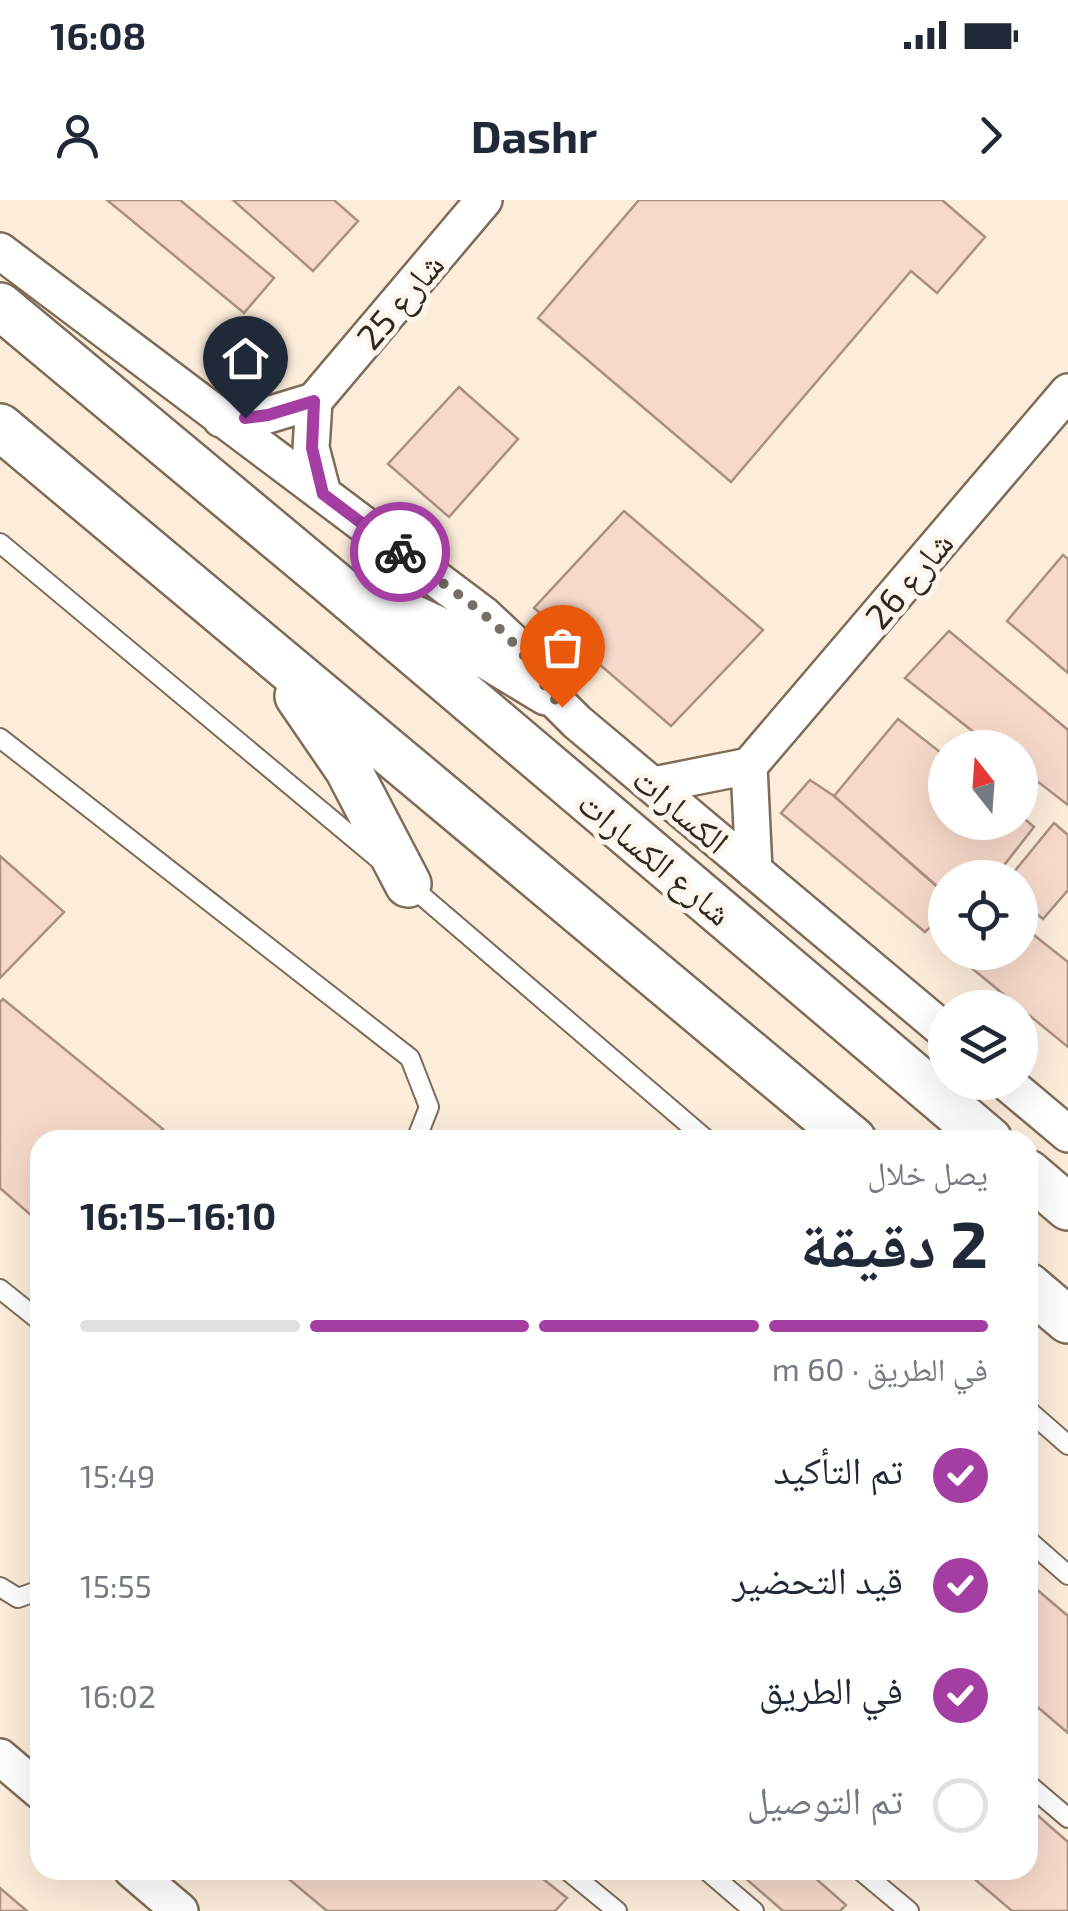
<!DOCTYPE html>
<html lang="ar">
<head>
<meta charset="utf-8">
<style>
	:root { --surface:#fff; --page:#f2f2f3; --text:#1f2937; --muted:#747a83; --line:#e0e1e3; --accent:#a53ea2 }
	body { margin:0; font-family:"Exo 2","Noto Naskh Arabic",sans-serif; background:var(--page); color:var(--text); direction:rtl; height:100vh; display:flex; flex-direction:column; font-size:38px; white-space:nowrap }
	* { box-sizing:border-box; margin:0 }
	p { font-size:32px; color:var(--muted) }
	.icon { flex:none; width:55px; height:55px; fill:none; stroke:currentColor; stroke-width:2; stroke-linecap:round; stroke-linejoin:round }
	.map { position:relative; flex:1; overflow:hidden; direction:ltr }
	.sheet { position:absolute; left:30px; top:930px; width:1008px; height:750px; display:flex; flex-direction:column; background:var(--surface); border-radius:30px; box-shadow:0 10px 40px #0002; direction:rtl }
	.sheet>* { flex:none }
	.needle { width:65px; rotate:343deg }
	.tools { position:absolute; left:928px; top:530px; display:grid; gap:20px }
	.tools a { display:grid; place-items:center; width:110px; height:110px; border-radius:50%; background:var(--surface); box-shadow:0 10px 40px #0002; font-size:50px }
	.pin { position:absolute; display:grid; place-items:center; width:85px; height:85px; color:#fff; margin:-102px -42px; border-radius:50% 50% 50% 0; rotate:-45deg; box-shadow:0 0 10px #0007 }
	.pin .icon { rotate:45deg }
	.courier { position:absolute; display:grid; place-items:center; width:100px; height:100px; margin:-50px; border:8px solid #a53ea2; border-radius:50%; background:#fff; color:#222; box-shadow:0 2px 12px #0007 }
	.overview em { font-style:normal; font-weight:700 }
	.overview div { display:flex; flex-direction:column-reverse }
	.overview { display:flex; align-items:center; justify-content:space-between; height:170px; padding:0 50px }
	h1 { font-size:65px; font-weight:700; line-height:75px }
	.bar { display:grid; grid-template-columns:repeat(4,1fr); gap:15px 10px; align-content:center; height:120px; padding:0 50px }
	.bar i { height:12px; border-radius:8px; background:var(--line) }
	.bar .selected { background:var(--accent) }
	.bar p { grid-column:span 4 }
	ol { padding:0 50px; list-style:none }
	li { display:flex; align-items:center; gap:30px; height:110px }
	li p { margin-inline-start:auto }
	li .icon { padding:10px; border-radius:50%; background:var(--accent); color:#fff; stroke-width:4 }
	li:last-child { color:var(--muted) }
	li i { width:55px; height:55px; border:5px solid var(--line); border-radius:50% }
	.status { display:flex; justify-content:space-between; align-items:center; height:70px; padding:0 50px; background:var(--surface); direction:ltr }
	.status svg { height:28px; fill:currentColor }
	header { display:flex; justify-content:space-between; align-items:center; height:130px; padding:0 50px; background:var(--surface); font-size:45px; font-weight:700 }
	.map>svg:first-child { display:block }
</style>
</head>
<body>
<div class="status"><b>16:08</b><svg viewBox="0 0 49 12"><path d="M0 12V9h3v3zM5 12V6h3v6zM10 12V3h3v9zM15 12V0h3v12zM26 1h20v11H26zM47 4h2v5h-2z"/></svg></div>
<header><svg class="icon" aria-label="forward" viewBox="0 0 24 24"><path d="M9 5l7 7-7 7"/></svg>Dashr<svg class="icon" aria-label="person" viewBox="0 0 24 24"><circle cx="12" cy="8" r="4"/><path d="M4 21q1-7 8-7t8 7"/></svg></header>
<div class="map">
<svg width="1068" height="1711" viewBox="0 0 1068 1711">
	<rect width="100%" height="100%" fill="#fef6ec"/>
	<!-- built -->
	<path fill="#fcecda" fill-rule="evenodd" d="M0,0H1068V1711H0ZM945,548H1020V622H945ZM945,678H1020V752H945ZM945,808H1020V882H945ZM40,940H1028V1670H40Z"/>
	<!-- building -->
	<path fill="#f6d9ca" stroke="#aa9081" stroke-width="2.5" d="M107,0H180L274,78L244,113Z
		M233,0H334L358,21L313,71Z
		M639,0H942L985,37L937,93L911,71L731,282L538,118Z
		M459,187L518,239L449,317L388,264Z
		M624,311L763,430L671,526L534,408Z
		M1063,355L1068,359V473L1007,421Z
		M949,431L1068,530V605L1020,568V548H994L905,478Z
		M898,519L945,556V622H1020V615L1034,627L994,678L969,663L956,678H945L943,692L834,596Z
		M810,580L834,596L945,693V713L925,732L781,613Z
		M1054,623L1068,635V690L1043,719L1020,700V678H1009Z
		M0,656L64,712L0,778Z
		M1020,724L1068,762V847L952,752H1020Z
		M3,799L163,929L152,940H40V1023L0,988V802Z
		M1028,1382L1068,1416V1533L1028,1499Z
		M1028,1607L1068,1642V1711H1012L964,1670H1028Z
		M278,1670H532L567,1698L555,1711H327Z
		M736,1670H806L846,1705L840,1711H783Z
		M0,1688L27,1711H0Z"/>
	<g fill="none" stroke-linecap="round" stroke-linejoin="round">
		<!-- service casing -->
		<g stroke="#7f6c58" stroke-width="22">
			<path id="service" d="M0,343L380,660
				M0,538L410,858L429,907L416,940
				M407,683L707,940
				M0,1089L40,1121
				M1028,1210L1068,1245
				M1028,1340L1068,1375
				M0,1387L18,1398L40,1390
				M1028,1584L1068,1618
				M567,1670L617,1711
				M706,1670L754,1711
				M860,1670L909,1711"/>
		</g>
		<!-- minor casing -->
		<g stroke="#7f6c58" stroke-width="40">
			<path id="minor" d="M0,51L484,415L516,445L547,492L577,522L945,831
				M314,201L311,248L323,294
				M221,219L268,215L314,201L484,0
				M749,566L754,671
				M654,585L749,566L1068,192
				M1006,882L1068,934
				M0,1557L40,1591
				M132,1670L180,1711"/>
		</g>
		<!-- tertiary casing -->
		<g stroke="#7f6c58" stroke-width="50">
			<path id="tertiary" d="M0,106L330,381L989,940
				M0,227L853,940
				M372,399L466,443L547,492
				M298,496L348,569L408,684
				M1028,973L1068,1007
				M1028,1086L1068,1120"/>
		</g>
		<!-- service -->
		<use href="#service" stroke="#fff" stroke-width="18"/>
		<!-- minor -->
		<use href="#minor" stroke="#fff" stroke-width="35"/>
		<!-- tertiary -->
		<use href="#tertiary" stroke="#fff" stroke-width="45"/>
	</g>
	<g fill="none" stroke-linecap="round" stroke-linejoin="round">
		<!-- done -->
		<path stroke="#776f66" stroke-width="10" stroke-dasharray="0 18" d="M400,352C438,381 483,408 515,445C533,464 543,488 562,507"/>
		<!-- route -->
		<path stroke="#a53ea2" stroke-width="12" d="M245,218L268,215L314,201L312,248L323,294L400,352"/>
	</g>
	<g text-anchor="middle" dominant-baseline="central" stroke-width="10" stroke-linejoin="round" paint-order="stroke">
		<!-- street labels -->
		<g font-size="35" fill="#2f271e" stroke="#fef6ec">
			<text transform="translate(399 100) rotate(-50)">شارع 25</text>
			<text transform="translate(908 379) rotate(-50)">شارع 26</text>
			<text transform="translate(682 609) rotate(40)">الكسارات</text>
			<text transform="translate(656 657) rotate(40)">شارع الكسارات</text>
		</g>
	</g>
</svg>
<div class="tools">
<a><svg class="needle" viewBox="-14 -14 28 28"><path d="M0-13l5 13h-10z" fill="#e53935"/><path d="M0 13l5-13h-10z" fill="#747a83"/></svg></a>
<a><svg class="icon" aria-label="locate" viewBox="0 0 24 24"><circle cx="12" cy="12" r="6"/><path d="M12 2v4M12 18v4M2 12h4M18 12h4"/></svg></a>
<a><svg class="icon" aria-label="layers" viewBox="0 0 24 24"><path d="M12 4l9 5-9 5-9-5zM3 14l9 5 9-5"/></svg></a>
</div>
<div class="pin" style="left:562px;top:507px;background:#ea580c"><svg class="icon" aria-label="bag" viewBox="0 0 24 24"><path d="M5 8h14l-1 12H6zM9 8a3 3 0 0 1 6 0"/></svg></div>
<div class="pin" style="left:245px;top:218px;background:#1f2937"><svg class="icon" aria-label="home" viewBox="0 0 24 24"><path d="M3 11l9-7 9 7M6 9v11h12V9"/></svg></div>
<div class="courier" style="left:400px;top:352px"><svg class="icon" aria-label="bike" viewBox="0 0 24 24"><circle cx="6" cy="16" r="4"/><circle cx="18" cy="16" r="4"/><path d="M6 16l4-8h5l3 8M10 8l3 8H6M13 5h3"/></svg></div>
<section class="sheet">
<div class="overview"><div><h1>2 دقيقة</h1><p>يصل خلال</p></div><em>16:10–16:15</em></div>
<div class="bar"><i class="selected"></i><i class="selected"></i><i class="selected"></i><i></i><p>في الطريق · 60 m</p></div>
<ol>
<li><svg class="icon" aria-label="check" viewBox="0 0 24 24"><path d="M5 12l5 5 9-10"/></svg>تم التأكيد<p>15:49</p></li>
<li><svg class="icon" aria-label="check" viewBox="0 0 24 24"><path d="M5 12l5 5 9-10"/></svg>قيد التحضير<p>15:55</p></li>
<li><svg class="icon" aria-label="check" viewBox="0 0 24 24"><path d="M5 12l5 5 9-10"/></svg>في الطريق<p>16:02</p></li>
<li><i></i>تم التوصيل</li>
</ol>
</section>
</div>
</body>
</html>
